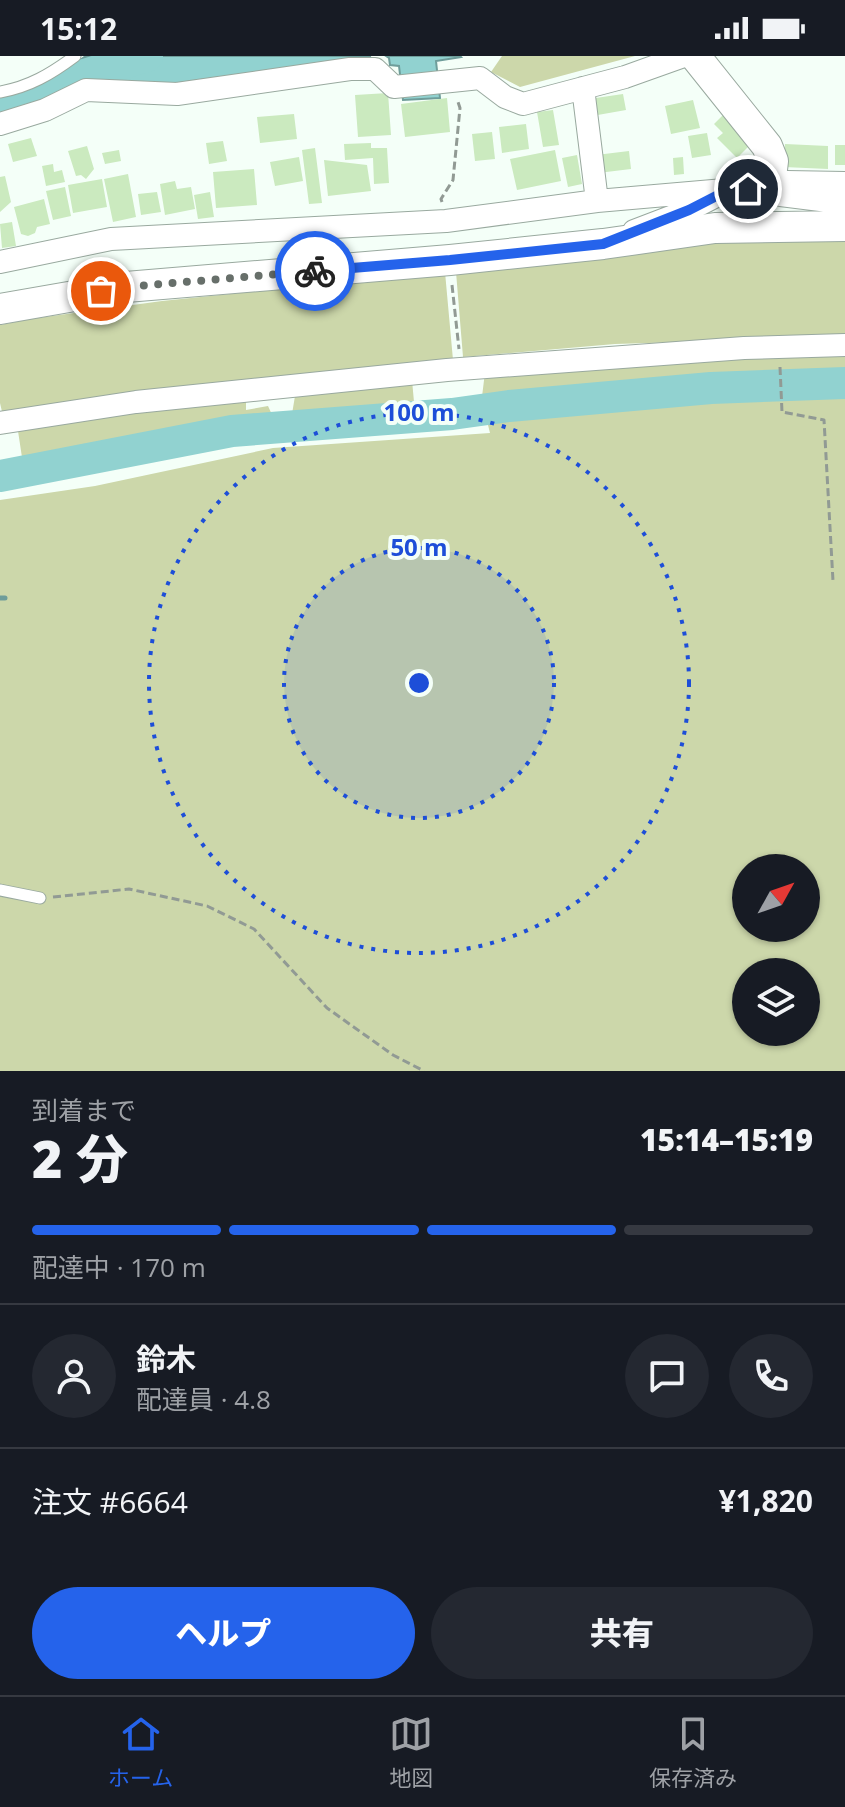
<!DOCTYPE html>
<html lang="ja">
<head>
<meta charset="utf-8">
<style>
	:root { --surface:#171b24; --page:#242831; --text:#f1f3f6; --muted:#9ea1a6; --line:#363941; --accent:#2563eb }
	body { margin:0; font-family:"Open Sans","Noto Sans JP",sans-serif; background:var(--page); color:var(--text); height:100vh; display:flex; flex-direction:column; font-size:30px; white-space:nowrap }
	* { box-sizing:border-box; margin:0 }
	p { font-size:26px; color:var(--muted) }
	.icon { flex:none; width:44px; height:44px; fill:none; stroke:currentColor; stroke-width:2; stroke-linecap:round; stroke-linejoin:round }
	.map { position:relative; height:1015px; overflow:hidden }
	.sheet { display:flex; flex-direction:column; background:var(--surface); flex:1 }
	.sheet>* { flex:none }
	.needle { width:52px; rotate:50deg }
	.tools { position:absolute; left:732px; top:798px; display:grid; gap:16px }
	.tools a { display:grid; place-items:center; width:88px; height:88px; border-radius:50%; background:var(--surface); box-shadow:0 2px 6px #0004; font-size:40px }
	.pin { position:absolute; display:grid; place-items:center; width:68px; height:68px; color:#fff; margin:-34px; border:4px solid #fff; border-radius:50%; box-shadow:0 2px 8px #0007 }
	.courier { position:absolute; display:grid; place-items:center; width:80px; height:80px; margin:-40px; border:6px solid #2563eb; border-radius:50%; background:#fff; color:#222; box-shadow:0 2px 10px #0007 }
	.headline em { font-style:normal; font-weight:800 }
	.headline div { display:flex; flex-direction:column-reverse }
	.headline { display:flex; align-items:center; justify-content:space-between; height:136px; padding:0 32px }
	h1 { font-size:52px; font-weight:800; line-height:60px }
	.bar { display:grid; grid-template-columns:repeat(4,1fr); gap:12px 8px; align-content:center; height:96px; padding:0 32px }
	.bar i { height:10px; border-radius:6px; background:var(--line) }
	.bar .selected { background:var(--accent) }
	.bar p { grid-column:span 4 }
	.line { display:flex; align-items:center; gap:20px; padding:0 32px; border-top:2px solid var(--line) }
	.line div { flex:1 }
	.round { display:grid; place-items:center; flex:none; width:84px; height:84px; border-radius:42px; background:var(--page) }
	.primary-button { display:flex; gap:16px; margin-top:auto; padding:16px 32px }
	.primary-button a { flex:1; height:92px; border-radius:48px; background:var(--accent); color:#fff; font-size:32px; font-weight:800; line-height:92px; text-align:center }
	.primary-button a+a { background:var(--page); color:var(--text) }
	.status { display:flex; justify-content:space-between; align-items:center; height:56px; padding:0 40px; background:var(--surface); direction:ltr }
	.status svg { height:22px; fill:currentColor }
	.dock { display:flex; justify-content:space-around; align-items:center; height:112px; border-top:2px solid var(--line); background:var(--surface); font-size:22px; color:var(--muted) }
	.dock a { display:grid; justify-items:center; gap:4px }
	.dock .selected { color:var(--accent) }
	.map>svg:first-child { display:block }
</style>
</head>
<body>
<div class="status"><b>15:12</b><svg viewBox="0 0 49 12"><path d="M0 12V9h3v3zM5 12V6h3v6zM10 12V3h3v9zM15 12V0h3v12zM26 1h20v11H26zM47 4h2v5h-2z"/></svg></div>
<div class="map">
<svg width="845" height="1015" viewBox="0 0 845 1015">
	<rect width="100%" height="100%" fill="#f4fff8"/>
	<!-- green -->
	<path fill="#ccd7aa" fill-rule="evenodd" d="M502,0H635L520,31L491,16Z
		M845,177V281L615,288L463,301L456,216L707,182Z
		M445,216L453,304L3,360L0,347V269L30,263L162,245Z
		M845,298V322L679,331L481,349L485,316L720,299Z
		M412,324L415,357L291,364L295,340Z
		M845,339V1015H0V444L95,430L273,392L490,377L487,365L668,346ZM746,812H806V872H746ZM746,916H806V976H746Z
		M246,344V354L268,350L274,363L23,408L18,375L99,361Z"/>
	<!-- water -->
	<path fill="#91d2d0" stroke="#6e9d9a" stroke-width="2" d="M92,0H371L165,29L85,25L77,14Z
		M386,0H460L461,1L436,5L440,42L403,44L399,10L390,9L389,2Z"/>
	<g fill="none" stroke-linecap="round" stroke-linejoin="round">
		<!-- stream -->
		<path stroke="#6e9d9a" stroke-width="5" d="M0,43C34,40 62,21 88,0
			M0,542H5"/>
		<!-- river -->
		<path stroke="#91d2d0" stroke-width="32" d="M0,54L15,51L50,38L84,19L147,0
			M0,420L232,375L452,358L509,350L711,332L845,327"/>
	</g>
	<!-- building -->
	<path fill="#cbeabf" d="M388,37L391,79L358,81L355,39Z
		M623,38L626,54L592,60L589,43Z
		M447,42L450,76L405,81L401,48Z
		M693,44L700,72L671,78L665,50Z
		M553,54L559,89L543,91L537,56Z
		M728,54L756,83L737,102L717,82L723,77L714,68Z
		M294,58L297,83L260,87L257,61Z
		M526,68L529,93L502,97L499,71Z
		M492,76L495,103L475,105L472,78Z
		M707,77L711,99L692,102L688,80Z
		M31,82L37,100L13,106L8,88Z
		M223,85L227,105L209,108L206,87Z
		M371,87V92H387L389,127L374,128L373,102L345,104L344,88Z
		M785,88L828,90V113L784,111Z
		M835,89H845V109H835Z
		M87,90L94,113L86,123L81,119L76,120L68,95Z
		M315,92L322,147L309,148L302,94Z
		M119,94L121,105L105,108L102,97Z
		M555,94L561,125L517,134L510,103Z
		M629,95L631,113L598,117L596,99Z
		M577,99L582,128L568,131L562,102Z
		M299,101L303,125L275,130L270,106Z
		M683,101L684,118L674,119L673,102Z
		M324,104L367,109L371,135L328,140Z
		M53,108L54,116L62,114L65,126L46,130L42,110Z
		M254,113L257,149L216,152L213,116Z
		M128,118L136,161L113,166L104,123Z
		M5,120L11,146L0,156V121Z
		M102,123L107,151L73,157L68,129Z
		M175,125L177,133L191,131L195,153L165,159L160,128Z
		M65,131L71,160L53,164L46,135Z
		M157,136L161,156L141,159L138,138Z
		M210,136L214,161L198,163L194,139Z
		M44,143L50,168L37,171L35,177L28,180L21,178L14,151Z
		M12,166L16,190L2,192L0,168Z"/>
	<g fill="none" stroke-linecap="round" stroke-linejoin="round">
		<!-- lane casing -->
		<g stroke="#99a99f" stroke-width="13">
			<path id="lane" d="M0,36C29,31 51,18 75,0
				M0,834L40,842"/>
		</g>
		<!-- street casing -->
		<g stroke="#99a99f" stroke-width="24">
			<path id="street" d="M583,32L597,145
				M0,68L45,54L86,34L177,38L350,13H375L394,31L480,22L505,41L523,48L625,21L684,0
				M634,175L689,154L716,140
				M0,206L111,183L446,165L597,145L770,130L787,126L845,127
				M0,367L136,346L447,314L744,292L845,289"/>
		</g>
		<!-- secondary casing -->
		<g stroke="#99a99f" stroke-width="32">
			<path id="secondary" d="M695,0L767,90L773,105L770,130L781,135L845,143
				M0,253L126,231L450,204L603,188L715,172L845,170"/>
		</g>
		<!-- path -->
		<path stroke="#919a94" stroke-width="3" stroke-dasharray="8 4" stroke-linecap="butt" d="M442,146L441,143L453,124L460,52L457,43
			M452,229L459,293
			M780,311L782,356L824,364L833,525
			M53,841L129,833L207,850L254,873L327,952L393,999L424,1015"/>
		<!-- lane -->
		<use href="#lane" stroke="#fff" stroke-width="11"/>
		<!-- street -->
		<use href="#street" stroke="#fff" stroke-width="22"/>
		<!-- secondary -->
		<use href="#secondary" stroke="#fff" stroke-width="30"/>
	</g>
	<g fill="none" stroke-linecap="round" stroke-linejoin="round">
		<!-- done -->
		<path stroke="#676f6a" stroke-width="8" stroke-dasharray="0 14.4" d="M101,235L126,231L315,215"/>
		<!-- route -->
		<path stroke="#2563eb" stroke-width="10" d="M315,215L450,204L603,188L689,154L726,135L748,133"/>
	</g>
	<!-- distance rings -->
	<circle cx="419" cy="627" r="135" fill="#1d4ed8" fill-opacity=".12"/>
	<g fill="none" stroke="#1d4ed8" stroke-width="4" stroke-dasharray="4 8">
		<circle cx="419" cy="627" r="135"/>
		<circle cx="419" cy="627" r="270"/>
	</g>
	<circle cx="419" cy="627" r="12" fill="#1d4ed8" stroke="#f4fff8" stroke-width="4"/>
	<g font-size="24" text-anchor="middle" font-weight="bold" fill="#1d4ed8" stroke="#f4fff8" stroke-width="8" stroke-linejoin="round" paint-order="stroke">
		<text x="419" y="365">100 m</text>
		<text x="419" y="500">50 m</text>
	</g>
</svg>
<div class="tools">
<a><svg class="needle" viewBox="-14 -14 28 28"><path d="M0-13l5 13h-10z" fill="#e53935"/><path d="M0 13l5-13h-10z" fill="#9ea1a6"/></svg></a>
<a><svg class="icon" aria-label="layers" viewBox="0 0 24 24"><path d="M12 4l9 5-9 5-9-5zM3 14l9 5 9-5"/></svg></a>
</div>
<div class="pin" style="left:101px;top:235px;background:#ea580c"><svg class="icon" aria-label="bag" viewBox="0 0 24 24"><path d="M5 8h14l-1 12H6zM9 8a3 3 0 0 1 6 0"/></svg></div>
<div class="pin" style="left:748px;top:133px;background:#1f2937"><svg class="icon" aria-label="home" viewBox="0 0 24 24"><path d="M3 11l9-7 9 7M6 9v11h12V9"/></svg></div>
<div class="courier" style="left:315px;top:215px"><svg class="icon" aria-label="bike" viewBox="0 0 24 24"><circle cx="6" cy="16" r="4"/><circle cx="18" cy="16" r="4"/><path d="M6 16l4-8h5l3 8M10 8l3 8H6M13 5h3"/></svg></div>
</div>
<section class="sheet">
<div class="headline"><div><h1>2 分</h1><p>到着まで</p></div><em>15:14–15:19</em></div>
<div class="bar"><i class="selected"></i><i class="selected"></i><i class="selected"></i><i></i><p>配達中 · 170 m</p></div>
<div class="line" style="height:144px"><a class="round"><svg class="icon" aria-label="person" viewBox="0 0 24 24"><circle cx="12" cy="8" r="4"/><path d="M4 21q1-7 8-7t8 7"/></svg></a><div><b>鈴木</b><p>配達員 · 4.8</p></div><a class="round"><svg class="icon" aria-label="chat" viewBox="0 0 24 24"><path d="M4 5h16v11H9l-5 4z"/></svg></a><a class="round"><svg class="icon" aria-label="phone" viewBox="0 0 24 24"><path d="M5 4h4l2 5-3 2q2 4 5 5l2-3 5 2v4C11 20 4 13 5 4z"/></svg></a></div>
<div class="line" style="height:104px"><div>注文 #6664</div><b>¥1,820</b></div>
<div class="primary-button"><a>ヘルプ</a><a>共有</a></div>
</section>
<nav class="dock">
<a class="selected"><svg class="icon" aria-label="home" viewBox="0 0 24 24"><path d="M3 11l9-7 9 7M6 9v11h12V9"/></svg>ホーム</a>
<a><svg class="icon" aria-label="map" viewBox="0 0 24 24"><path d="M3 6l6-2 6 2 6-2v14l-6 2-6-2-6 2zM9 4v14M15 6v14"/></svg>地図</a>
<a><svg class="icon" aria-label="saved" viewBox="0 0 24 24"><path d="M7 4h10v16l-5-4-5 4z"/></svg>保存済み</a>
</nav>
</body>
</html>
